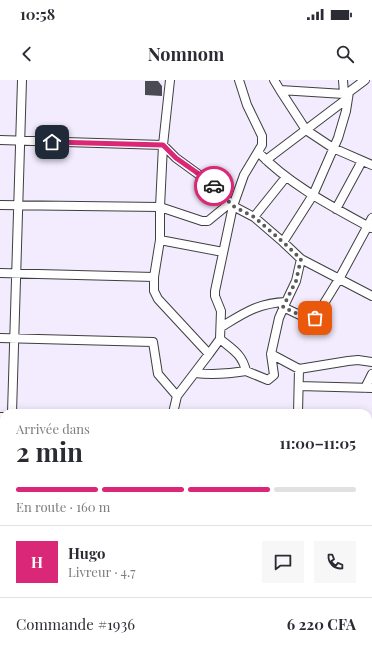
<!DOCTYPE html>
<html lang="fr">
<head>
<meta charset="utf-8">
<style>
	:root { --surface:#fff; --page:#f7f7f7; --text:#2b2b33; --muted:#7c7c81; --line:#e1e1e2; --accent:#db2777 }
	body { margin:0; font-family:"Playfair Display",serif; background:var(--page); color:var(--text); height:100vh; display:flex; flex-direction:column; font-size:15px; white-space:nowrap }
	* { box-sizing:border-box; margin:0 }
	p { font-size:13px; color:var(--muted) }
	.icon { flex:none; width:22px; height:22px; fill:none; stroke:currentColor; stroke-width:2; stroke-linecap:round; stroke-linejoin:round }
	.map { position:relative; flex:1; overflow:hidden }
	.sheet { position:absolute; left:0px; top:329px; width:372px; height:248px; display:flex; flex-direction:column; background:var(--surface); border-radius:12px 12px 0 0; box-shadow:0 2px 10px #0003 }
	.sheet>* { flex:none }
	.pin { position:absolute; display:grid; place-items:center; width:34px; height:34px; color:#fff; margin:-17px; border-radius:8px; box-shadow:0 2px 6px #0006 }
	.courier { position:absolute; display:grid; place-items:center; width:40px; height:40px; margin:-20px; border:3px solid #db2777; border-radius:50%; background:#fff; color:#222; box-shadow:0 1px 5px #0007 }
	.head em { font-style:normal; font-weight:700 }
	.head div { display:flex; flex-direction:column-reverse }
	.head { display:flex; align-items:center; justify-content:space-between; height:68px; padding:0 16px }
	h1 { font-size:26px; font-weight:700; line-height:30px }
	.bar { display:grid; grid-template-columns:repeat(4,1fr); gap:6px 4px; align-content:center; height:48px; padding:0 16px }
	.bar i { height:5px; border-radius:3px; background:var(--line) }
	.bar .selected { background:var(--accent) }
	.bar p { grid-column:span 4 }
	.line { display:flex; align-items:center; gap:10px; padding:0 16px; border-top:1px solid var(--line) }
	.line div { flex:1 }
	.round { display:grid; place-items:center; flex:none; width:42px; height:42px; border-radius:0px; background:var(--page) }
	.status { display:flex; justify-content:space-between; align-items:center; height:28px; padding:0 20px; background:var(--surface); direction:ltr }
	.status svg { height:11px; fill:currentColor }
	header { display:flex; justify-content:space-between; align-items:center; height:52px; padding:0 16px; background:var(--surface); font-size:18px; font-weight:700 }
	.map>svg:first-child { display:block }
</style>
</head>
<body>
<div class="status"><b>10:58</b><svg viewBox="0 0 49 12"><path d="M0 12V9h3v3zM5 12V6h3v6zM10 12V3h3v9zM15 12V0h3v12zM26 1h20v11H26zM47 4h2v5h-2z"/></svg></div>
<header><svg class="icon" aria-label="back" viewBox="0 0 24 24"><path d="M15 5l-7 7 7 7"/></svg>Nomnom<svg class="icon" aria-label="search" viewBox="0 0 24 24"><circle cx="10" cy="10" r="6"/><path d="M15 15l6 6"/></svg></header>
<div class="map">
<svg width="372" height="577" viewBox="0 0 372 577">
	<rect width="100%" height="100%" fill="#f2ecfe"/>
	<!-- building -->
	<path fill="#494a53" d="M145,1H158L162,6V16L145,15Z"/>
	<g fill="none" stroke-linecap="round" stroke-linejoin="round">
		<!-- minor casing -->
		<g stroke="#3f3f3f" stroke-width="10">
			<path id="minor" d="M170,0L163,65L160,127V160L154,197V211L158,219L209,274L220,259L221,231L215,216V211L233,126L244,95L262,65V56L247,25L239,0
				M274,0L280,10L344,14L349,12L365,0
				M343,0L344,14
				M280,10L306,50L333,68L372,85
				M0,60L163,65L176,78L209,102L233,126L254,137L283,162L301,179L372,216
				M258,72C290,105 331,126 371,148
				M266,80L348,18
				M0,125L160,127L202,141H208L230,123
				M336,129L362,81
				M254,137L286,97
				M160,160L223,172
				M283,162L313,115L338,58L346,31L349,12
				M0,193L154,197
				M286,222L296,201L301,179
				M283,227L308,239L315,238L339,199L372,138
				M0,258L153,262L158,294L177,316
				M220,259C233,270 242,274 246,291L268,300L274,295L271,274L279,238L286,222C258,223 244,233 221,247
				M271,274L299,289L348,281L358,280L372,282
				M195,293C213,295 228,294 246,291
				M299,306L372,308
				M365,308L372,294
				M12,333L22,0
				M173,333L177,316L209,274
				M298,333L299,289
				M0,337H4
				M368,348H372
				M0,383H4
				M368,388L372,389
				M0,433H4
				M368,436L372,428
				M0,473L4,476
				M368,499L372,501
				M0,518L4,520
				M368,555L372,548
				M368,567L372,569
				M0,568L4,570
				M8,573L16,577
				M168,573L174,577
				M226,573L229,577
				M267,573L275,577
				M49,577L51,573
				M132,577L134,573
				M208,577L211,573
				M291,577L293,573
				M356,577L358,573"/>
		</g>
		<!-- minor -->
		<use href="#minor" stroke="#fff" stroke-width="8"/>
		<!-- rail -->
		<path stroke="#2e73b1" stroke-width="2" d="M0,354H4
			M368,360H372"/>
	</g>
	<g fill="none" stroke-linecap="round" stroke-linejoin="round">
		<!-- done -->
		<path stroke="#5c5a61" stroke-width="4" stroke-dasharray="0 7.2" d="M214,106L233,126L254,137L283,162L301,179L296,201L283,227L308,239L315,238"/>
		<!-- route -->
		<path stroke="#db2777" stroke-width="5" d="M52,62L163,65L176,78L203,97L214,106"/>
	</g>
</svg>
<div class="pin" style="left:315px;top:238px;background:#ea580c"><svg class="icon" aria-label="bag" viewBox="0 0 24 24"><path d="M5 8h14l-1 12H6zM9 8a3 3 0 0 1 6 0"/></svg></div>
<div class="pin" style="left:52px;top:62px;background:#1f2937"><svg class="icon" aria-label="home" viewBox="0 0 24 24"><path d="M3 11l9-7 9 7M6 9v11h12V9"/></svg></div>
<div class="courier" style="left:214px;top:106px"><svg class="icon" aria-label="car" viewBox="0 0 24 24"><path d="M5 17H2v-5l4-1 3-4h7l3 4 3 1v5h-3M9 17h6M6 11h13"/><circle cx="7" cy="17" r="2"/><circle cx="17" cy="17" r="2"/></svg></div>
<section class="sheet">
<div class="head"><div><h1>2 min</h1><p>Arrivée dans</p></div><em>11:00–11:05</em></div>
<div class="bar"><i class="selected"></i><i class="selected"></i><i class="selected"></i><i></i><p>En route · 160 m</p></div>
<div class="line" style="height:72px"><b class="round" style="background:var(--accent);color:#fff">H</b><div><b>Hugo</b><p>Livreur · 4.7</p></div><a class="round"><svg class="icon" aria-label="chat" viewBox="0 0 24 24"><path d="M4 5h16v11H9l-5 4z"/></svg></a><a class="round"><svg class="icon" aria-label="phone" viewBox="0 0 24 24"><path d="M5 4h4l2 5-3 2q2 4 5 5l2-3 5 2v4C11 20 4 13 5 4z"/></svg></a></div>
<div class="line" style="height:52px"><div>Commande #1936</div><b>6 220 CFA</b></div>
</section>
</div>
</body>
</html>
